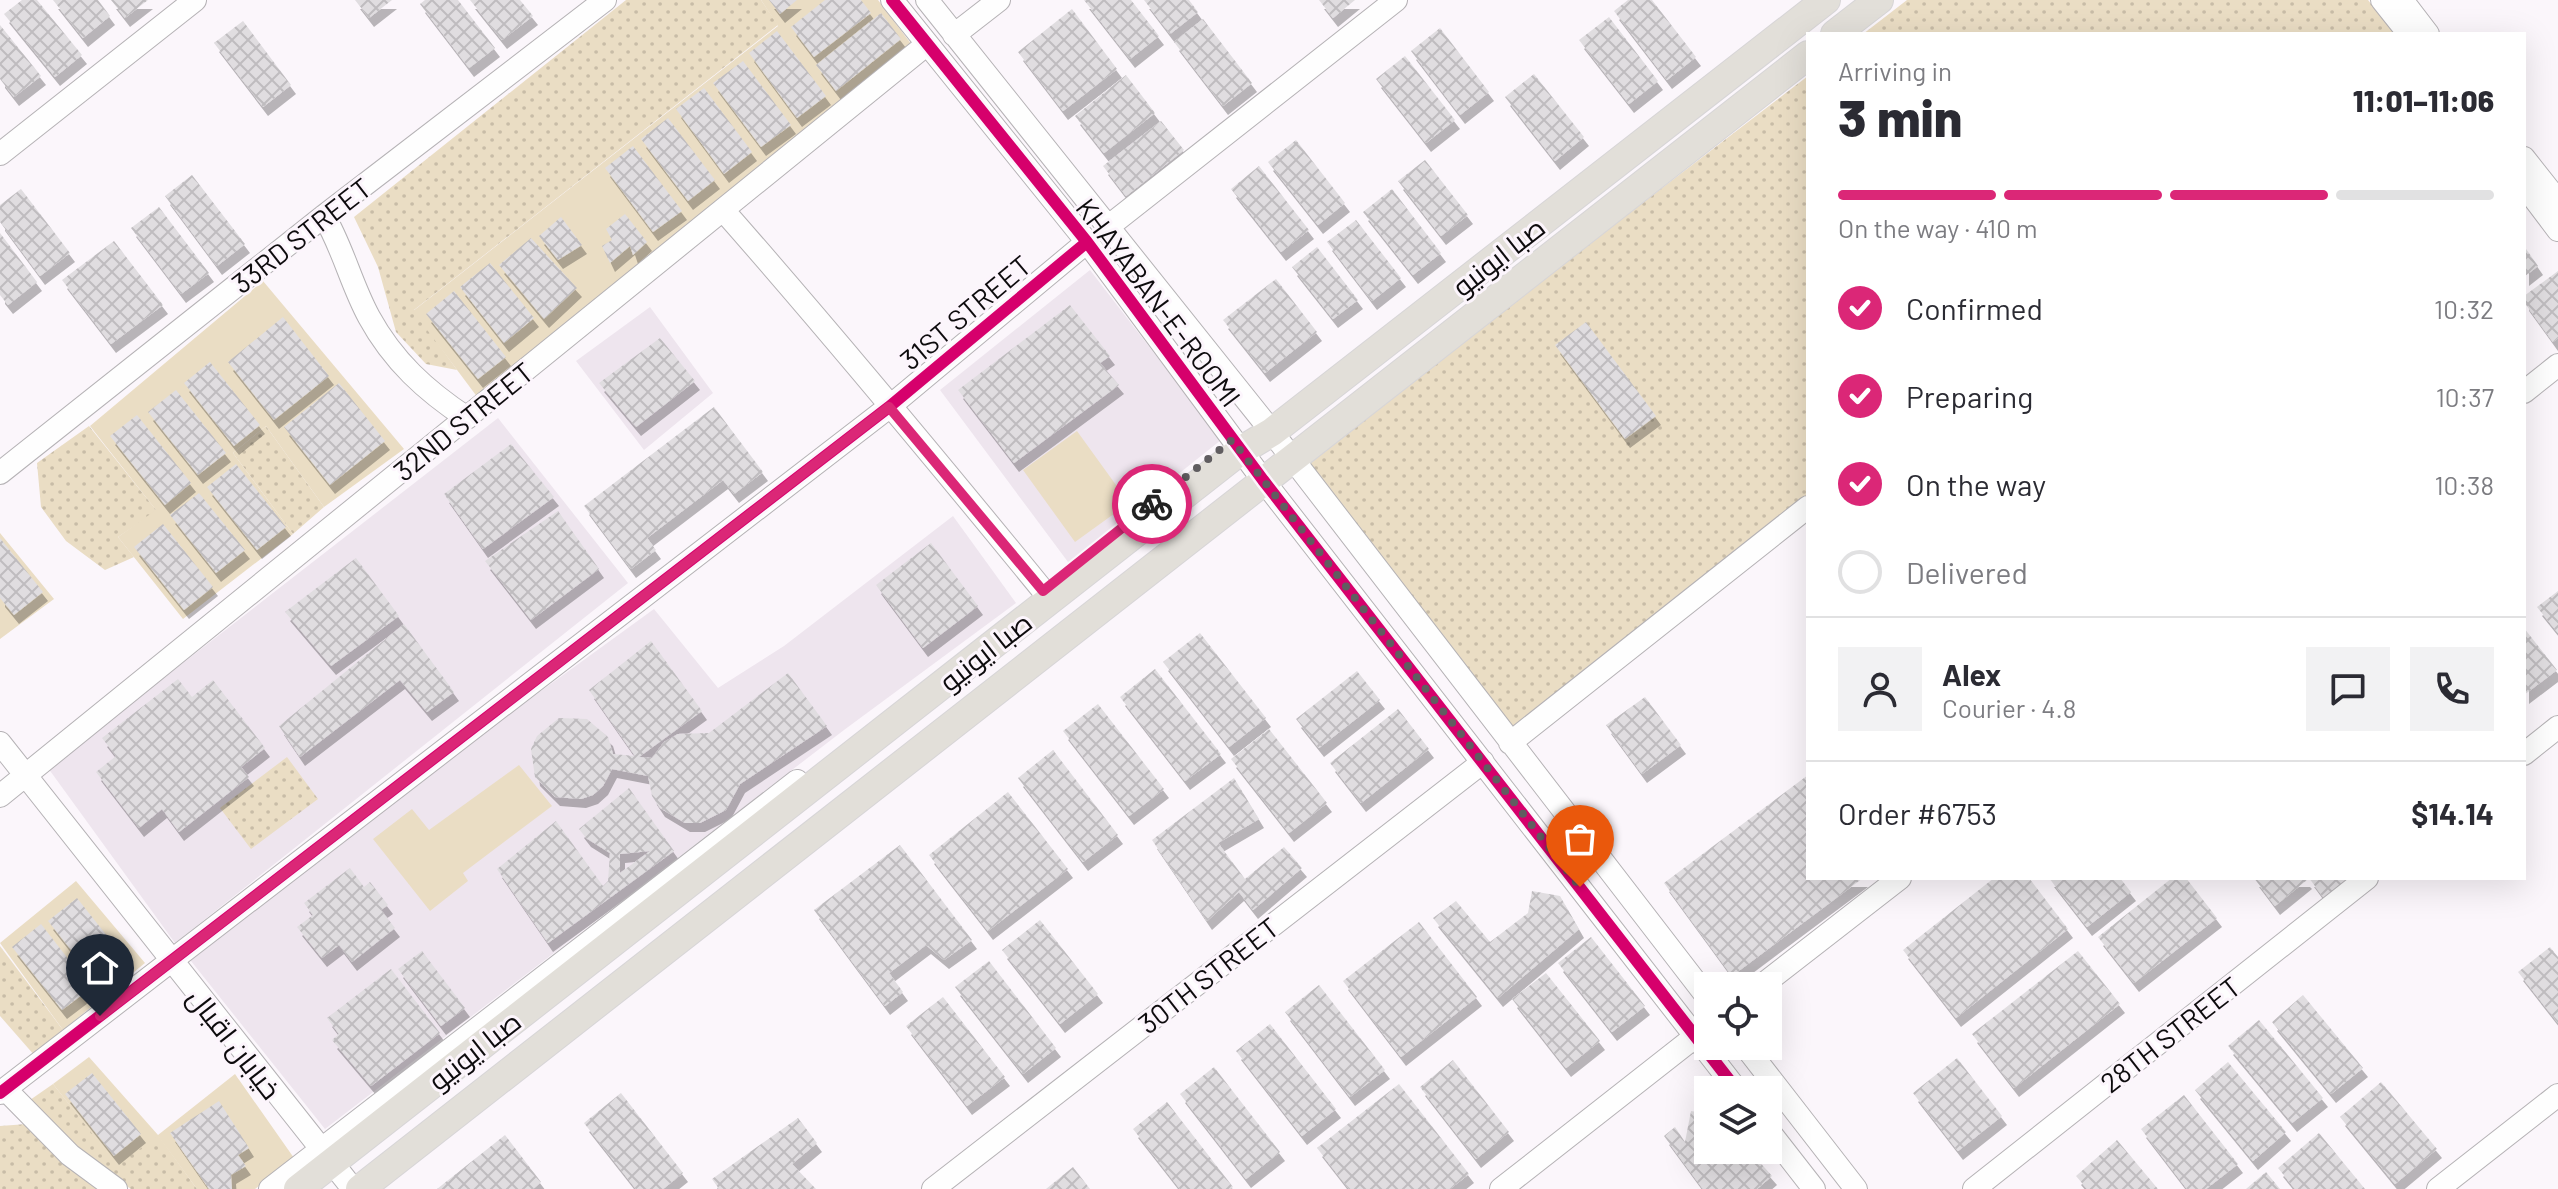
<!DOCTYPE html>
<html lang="en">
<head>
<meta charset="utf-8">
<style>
	:root { --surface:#fff; --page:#f2f2f3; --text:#2b2b33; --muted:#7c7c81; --line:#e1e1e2; --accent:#db2777 }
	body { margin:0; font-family:Barlow,Cairo,sans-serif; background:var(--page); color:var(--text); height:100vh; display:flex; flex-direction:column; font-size:30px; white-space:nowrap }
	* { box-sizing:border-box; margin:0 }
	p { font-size:26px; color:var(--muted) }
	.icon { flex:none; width:44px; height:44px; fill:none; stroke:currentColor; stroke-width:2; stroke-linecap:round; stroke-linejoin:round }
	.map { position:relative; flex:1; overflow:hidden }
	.side { position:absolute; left:1806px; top:32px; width:720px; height:848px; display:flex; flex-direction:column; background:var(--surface); border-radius:0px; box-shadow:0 8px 32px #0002 }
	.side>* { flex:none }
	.fabs { position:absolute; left:1694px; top:972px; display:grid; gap:16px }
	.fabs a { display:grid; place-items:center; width:88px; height:88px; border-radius:0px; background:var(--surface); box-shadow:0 8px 32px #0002; font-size:40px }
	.pin { position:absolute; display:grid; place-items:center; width:68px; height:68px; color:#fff; margin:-82px -34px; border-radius:50% 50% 50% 0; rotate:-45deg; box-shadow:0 0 8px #0007 }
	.pin .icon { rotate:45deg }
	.courier { position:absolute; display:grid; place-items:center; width:80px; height:80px; margin:-40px; border:6px solid #db2777; border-radius:50%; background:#fff; color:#222; box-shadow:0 2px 10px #0007 }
	.headline em { font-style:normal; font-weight:800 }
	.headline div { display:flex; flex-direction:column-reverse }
	.headline { display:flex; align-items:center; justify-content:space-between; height:136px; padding:0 32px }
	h1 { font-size:52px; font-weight:800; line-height:60px }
	.bar { display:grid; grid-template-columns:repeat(4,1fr); gap:12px 8px; align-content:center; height:96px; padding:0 32px }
	.bar i { height:10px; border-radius:6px; background:var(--line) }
	.bar .selected { background:var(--accent) }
	.bar p { grid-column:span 4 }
	.line { display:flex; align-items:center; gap:20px; padding:0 32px; border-top:2px solid var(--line) }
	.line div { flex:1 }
	.round { display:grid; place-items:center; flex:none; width:84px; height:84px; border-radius:0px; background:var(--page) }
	ol { padding:0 32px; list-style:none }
	li { display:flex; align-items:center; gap:24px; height:88px }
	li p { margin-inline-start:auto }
	li .icon { padding:8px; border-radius:50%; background:var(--accent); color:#fff; stroke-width:4 }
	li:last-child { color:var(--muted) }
	li i { width:44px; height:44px; border:4px solid var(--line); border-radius:50% }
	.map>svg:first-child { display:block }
</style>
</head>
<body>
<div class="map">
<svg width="2558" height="1189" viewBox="0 0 2558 1189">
	<defs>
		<pattern id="grass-dots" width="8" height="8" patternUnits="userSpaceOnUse" patternTransform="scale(2)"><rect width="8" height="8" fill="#eaddc4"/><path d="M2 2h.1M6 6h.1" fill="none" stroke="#c8bca7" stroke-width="1.8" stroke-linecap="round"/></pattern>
		<pattern id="building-cross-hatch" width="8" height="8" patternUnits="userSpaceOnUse" patternTransform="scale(2)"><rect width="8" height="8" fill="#e0dde0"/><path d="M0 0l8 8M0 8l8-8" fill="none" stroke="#bfbcbf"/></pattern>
		<filter id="shadow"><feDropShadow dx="5" dy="9" stdDeviation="0" flood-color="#0004"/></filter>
	</defs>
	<rect width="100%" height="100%" fill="#fbf6fb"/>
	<!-- built -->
	<path fill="#eee5ee" d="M1090,270L1221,440L1068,562L940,390Z
		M650,307L713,393L644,450L576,361Z
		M498,418L628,583L175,943L48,768Z
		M953,516L1016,603L844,730L325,1129L183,951L654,609L718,688L784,646Z"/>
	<!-- grass -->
	<path fill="url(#grass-dots)" d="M626,0H761L778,25L414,310L457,370L426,364L396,332L378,267L354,217Z
		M1907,0H2368L2395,34H1863Z
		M1808,76V496L1512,728L1305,462Z
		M89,426L157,511L118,537L134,557L105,570L66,541L41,507L37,463Z
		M266,426L324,507L293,534L233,453Z
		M287,757L318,799L251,849L220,808Z
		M0,946L63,1030L35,1056L0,1016Z
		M53,1084L117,1164L158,1135L197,1189H131L91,1163L30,1100Z
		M27,1124L105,1189H0V1126Z"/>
	<!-- garden -->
	<path fill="#eaddc4" d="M761,0H878L912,45L478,398L413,311L778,26Z
		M263,281L404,449L324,507L266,426L233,453L293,534L183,619L118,537L156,510L90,426Z
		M1077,431L1129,503L1075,542L1023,470Z
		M0,533L54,599L0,639Z
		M519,765L552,806L463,873L468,881L430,911L373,839L412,809L429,830Z
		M76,881L145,963L63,1030L0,943Z
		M89,1057L158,1135L235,1074L294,1158L255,1189H197L158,1136L117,1165L53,1084Z"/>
	<!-- building -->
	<path fill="url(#building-cross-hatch)" fill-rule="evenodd" filter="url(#shadow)" d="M22,0H37L82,55L55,77L4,14Z
		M53,0H98L110,16L83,38Z
		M111,0H148L125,18Z
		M355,0H392L369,18Z
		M425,0H458L495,48L469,68L420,4Z
		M470,0H520L533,16L502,40Z
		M769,0H797L780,14Z
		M825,0H861L871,13L814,57L791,27Z
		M1084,0H1131L1159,36L1130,59Z
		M1144,0H1189L1198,12L1170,34Z
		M1319,0H1355L1333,18Z
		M1628,0H1652L1696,57L1667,80L1614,11Z
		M1072,9L1117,69L1063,111L1018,52Z
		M881,13L901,39L836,91L816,65Z
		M1609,17L1658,81L1629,104L1579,40Z
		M1203,19L1252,83L1223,106L1174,42Z
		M243,21L291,85L263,107L214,43Z
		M0,25L41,76L14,97L0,79Z
		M1440,28L1489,92L1460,115L1411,51Z
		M777,31L826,96L797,118L749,53Z
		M1405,56L1455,120L1426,143L1376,79Z
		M743,61L791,125L761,147L713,83Z
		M1534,74L1584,137L1555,161L1505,97Z
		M1126,75L1155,113L1104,153L1075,116Z
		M704,88L752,152L724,174L676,109Z
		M668,118L715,180L688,201L641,139Z
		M1161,121L1184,150L1126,196L1103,166Z
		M1296,140L1345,203L1318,225L1268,162Z
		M633,146L682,211L653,232L605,168Z
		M1425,160L1468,215L1441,236L1398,181Z
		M1259,166L1309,230L1281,252L1231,189Z
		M192,175L245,244L217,266L165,196Z
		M21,189L70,253L40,276L0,222V205Z
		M1392,189L1441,253L1413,275L1363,212Z
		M159,207L209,273L181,294L131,228Z
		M625,214L647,242L633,255L630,246L610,263L602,246L612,240L606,229Z
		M561,217L582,245L558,260L539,236Z
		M1356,220L1401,278L1372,301L1327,242Z
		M0,233L37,282L8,305L0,295Z
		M531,238L577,288L544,319L499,265Z
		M114,241L163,305L111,344L62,280Z
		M2524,246L2538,266L2524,277Z
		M1317,247L1358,300L1333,319L1292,267Z
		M490,263L534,318L504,343L460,287Z
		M2558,271V338L2553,342L2524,302V296Z
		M1276,279L1317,332L1265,373L1223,320Z
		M454,291L506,357L478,379L426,314Z
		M1070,305L1110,356L1100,363L1119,385L1014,463L958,390Z
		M283,317L329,376L274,420L228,362Z
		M1586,322L1656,416L1625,439L1555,345Z
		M660,338L695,381L636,427L599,383Z
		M210,362L260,425L234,446L184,383Z
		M339,383L385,441L330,485L284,427Z
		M176,390L226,453L198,475L148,412Z
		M714,407L763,472L734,494L723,480L647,538L656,550L631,569L584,506Z
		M137,415L191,483L165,505L110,436Z
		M511,444L554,497L483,549L444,494Z
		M236,464L286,527L257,550L207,487Z
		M199,493L245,550L216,573L170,515Z
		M558,511L599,569L531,620L485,561Z
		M163,524L213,587L184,610L134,547Z
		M0,538L43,592L14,615L0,598Z
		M931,543L978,606L923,648L876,585Z
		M356,558L399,616L331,666L285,612Z
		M2558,591V633L2537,607Z
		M404,624L454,692L427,712L400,680L300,757L279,726Z
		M2524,628L2557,670L2524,695Z
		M1200,633L1266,718L1229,747L1163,662Z
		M651,641L702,711L639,757L652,758L664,742L678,734L709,733L788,673L827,726L740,784L726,810L700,823H685L660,808L652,796L648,776L612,769L603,786L593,795L581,799L555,797L535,777L531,749L537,736L559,718L587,719L608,737L613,754L635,756L589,690Z
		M1155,669L1221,754L1185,781L1120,697Z
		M1357,671L1380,700L1319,748L1296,719Z
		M178,679L192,697L213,680L265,748L241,767L249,777L179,832L162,809L139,828L96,772L116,756L102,738Z
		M1645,697L1681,745L1642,774L1606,725Z
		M1098,704L1164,789L1129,816L1063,731Z
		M1398,709L1429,749L1361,803L1330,763Z
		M1269,729L1327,803L1289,833L1231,759Z
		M1053,750L1118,835L1083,862L1018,778Z
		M1808,775V878H1863L1732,976L1664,883Z
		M1234,778L1259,819L1218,843L1245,879L1284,847L1302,868L1253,910L1239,892L1207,921L1152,840Z
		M629,788L674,851L548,943L497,869L556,821L603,886L608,881L610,853L586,838L579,829ZM650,851L620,873V854Z
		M1008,792L1068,869L988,931L929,855Z
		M900,845L972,940L944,960L926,945L889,973L903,992L885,1006L814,910Z
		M350,868L364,887L370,882L388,905L381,910L395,928L352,962L339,945L322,958L297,927L313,915L304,903Z
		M1994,878H2029L2068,929L1956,1018L1903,950Z
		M2049,878H2120L2131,892L2087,927Z
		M2172,878H2186L2217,918L2134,983L2098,937Z
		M2254,878H2305L2307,880L2275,906Z
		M2309,878H2351L2326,901Z
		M1532,891L1560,896L1579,929L1498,998L1433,918L1456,901L1490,942L1528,913Z
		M77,898L127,961L98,984L48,921Z
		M1040,920L1098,994L1060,1024L1002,950Z
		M1419,922L1477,997L1401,1057L1343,981Z
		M41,924L91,988L62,1010L12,947Z
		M1591,937L1645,1006L1612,1032L1558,963Z
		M2550,947L2558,957V1023L2518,972Z
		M422,951L465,1008L441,1026L398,969Z
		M2078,951L2120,1004L2014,1088L1972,1034Z
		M989,961L1056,1048L1023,1074L955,987Z
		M391,969L440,1033L371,1086L332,1040L339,1034L327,1018Z
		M1546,973L1600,1041L1566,1068L1512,999Z
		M1319,985L1385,1070L1350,1097L1285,1012Z
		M2303,995L2363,1068L2331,1094L2272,1022Z
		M943,997L1005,1077L967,1106L906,1026Z
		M2259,1020L2323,1098L2292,1123L2228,1046Z
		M1270,1024L1336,1109L1302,1136L1236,1051Z
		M1957,1058L2002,1116L1958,1151L1913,1093Z
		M1453,1060L1509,1132L1476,1159L1420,1087Z
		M2228,1062L2286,1132L2253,1161L2195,1090Z
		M1214,1067L1280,1152L1246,1179L1180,1094Z
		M92,1073L141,1134L114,1156L65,1094Z
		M2381,1082L2437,1149L2395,1184L2340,1117Z
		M1399,1084L1469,1174L1450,1189H1349L1317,1148Z
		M621,1093L683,1173L663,1189H636L584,1123Z
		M2184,1095L2238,1164L2206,1189H2187L2141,1129Z
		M219,1101L249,1148L238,1155L246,1166L231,1175L232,1189H209L170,1133Z
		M1167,1102L1233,1187L1230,1189H1180L1133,1129Z
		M1691,1111L1708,1114V1150H1749L1772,1176L1757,1189H1703L1664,1136L1675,1127L1685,1142Z
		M798,1118L817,1143L792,1164L816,1189H719L712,1179Z
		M2319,1133L2365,1189H2295L2278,1168Z
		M505,1135L541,1182L533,1189H437Z
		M2117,1140L2158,1189H2087L2076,1176Z
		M1073,1167L1090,1189H1046Z
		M2266,1172L2280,1189H2246Z"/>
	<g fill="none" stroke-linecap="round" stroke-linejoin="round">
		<!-- minor casing -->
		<g stroke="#b5b2b5" stroke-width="24">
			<path id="minor" d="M892,0L1087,242L1263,480L1737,1090
				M927,0L1272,432L1708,998
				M2382,0L2409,34
				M2402,0L2428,34
				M954,35L999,0
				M0,154L195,0
				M2524,158L2558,201
				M2524,185L2558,230
				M723,210C835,337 943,468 1050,599
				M324,216C343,248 351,284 369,317C393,361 426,391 467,418
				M1109,226L1396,0
				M2524,392L2558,365
				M0,473L324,216L605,0
				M0,743L353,1189
				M1510,743L1808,507
				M2524,754L2558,727
				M0,796L926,45
				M1761,986L1900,878
				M1745,1046L1856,1189
				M5,1089L70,1155L116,1189
				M0,1093L889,407L1087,242
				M1768,1130L1814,1189
				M270,1189L797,781
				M933,1189L1483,762
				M1501,1189L1696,1036
				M1974,1189L2367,878
				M2438,1189L2558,1095"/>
		</g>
		<!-- major casing -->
		<g stroke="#d7d5d7" stroke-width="30">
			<path id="major" d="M1835,34L1879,0
				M298,1189L1240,451L1272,432L1826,0
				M360,1189L1808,55"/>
		</g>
		<!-- minor -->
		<use href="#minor" stroke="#fefefe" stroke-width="22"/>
		<!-- major -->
		<use href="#major" stroke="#e2dfd9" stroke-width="28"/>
		<!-- cycleway casing -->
		<g stroke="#fcf5fc" stroke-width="17">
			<path id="cycleway" d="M892,0L1087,242L1263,480L1737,1090
				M0,1093L889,407L1087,242"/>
		</g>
		<!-- cycleway -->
		<use href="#cycleway" stroke="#d6006c" stroke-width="12"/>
	</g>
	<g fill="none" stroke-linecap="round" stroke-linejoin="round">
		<!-- done -->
		<path stroke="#605d60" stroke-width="8" stroke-dasharray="0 14.4" d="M1152,504L1232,440L1580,887"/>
		<!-- route -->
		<path stroke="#db2777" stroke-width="10" d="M100,1016L889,407L1043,591L1152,504"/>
	</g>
	<g text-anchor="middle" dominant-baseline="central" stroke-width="6" stroke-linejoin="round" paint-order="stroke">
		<!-- street labels -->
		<g font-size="28" fill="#0d0b0d" stroke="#fcf5fc">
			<text transform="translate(301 235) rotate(-38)">33RD STREET</text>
			<text transform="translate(1498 256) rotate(-38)">صبا ایونیو</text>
			<text transform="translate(1159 302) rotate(53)">KHAYABAN-E-ROOMI</text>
			<text transform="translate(965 312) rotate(-40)">31ST STREET</text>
			<text transform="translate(463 421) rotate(-39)">32ND STREET</text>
			<text transform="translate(985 651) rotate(-38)">صبا ایونیو</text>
			<text transform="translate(1208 975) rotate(-38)">30TH STREET</text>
			<text transform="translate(2170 1034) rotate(-38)">28TH STREET</text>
			<text transform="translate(235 1043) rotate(52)">خیابان اقبال</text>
			<text transform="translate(474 1050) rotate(-38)">صبا ایونیو</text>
		</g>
	</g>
</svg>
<div class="fabs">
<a><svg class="icon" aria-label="locate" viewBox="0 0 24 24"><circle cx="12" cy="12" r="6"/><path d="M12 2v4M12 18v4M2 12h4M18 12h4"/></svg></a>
<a><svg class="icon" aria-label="layers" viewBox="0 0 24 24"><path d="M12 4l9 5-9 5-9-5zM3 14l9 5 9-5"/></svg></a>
</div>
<div class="pin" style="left:1580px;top:887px;background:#ea580c"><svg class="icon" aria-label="bag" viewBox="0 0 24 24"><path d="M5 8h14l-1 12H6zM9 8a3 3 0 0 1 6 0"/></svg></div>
<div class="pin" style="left:100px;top:1016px;background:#1f2937"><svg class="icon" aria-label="home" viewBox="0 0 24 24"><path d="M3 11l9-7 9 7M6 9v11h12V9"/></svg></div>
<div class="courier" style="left:1152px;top:504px"><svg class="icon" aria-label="bike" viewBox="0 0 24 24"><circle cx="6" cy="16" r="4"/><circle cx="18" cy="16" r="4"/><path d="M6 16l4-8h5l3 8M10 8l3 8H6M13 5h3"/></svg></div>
<section class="side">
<div class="headline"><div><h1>3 min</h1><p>Arriving in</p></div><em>11:01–11:06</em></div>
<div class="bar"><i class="selected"></i><i class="selected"></i><i class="selected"></i><i></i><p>On the way · 410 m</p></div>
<ol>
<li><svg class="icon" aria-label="check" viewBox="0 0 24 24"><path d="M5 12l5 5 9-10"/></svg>Confirmed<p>10:32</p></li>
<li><svg class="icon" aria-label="check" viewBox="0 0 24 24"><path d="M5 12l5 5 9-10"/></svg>Preparing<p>10:37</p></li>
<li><svg class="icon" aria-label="check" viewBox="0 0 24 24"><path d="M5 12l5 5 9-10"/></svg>On the way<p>10:38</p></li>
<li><i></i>Delivered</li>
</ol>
<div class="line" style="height:144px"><a class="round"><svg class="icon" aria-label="person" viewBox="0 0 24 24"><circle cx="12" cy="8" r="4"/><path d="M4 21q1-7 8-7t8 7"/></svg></a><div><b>Alex</b><p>Courier · 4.8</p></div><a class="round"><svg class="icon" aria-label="chat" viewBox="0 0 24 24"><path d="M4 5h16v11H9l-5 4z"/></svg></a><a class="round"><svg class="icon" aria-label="phone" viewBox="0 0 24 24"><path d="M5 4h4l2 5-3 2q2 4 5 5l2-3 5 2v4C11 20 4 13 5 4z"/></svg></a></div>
<div class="line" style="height:104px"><div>Order #6753</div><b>$14.14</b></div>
</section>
</div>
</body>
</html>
